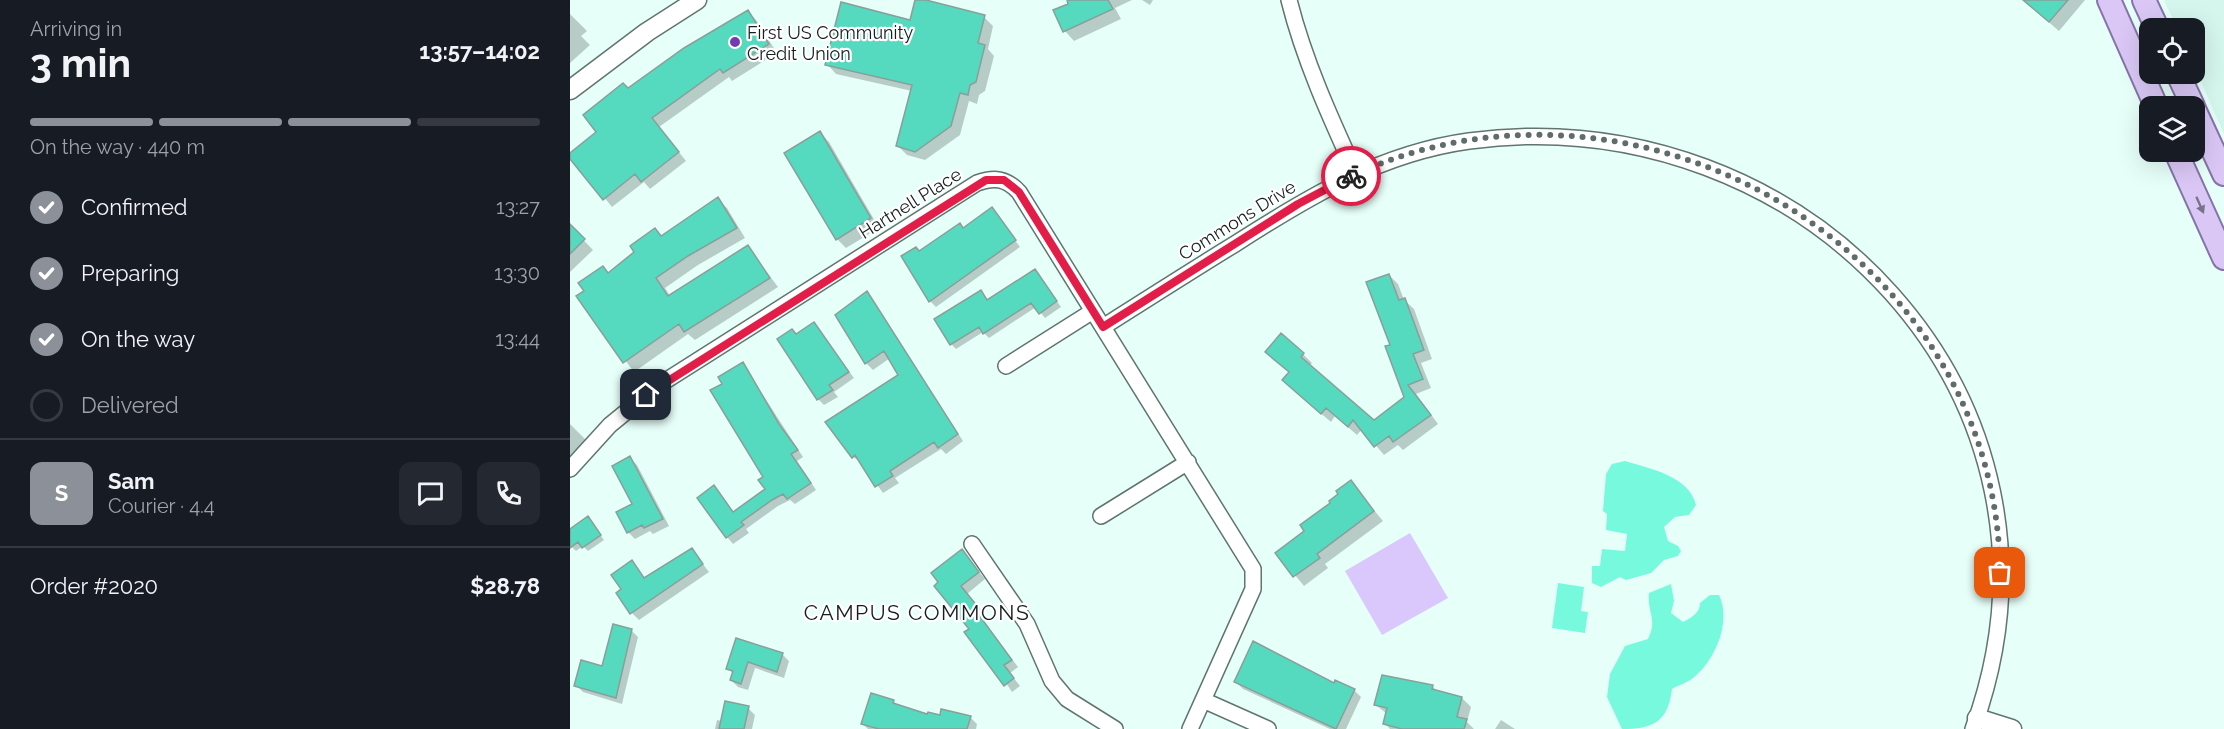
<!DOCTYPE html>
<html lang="en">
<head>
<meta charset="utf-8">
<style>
	:root { --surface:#171b24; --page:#242831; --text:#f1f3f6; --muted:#9ea1a6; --line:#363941; --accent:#8c9099 }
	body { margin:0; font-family:Raleway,sans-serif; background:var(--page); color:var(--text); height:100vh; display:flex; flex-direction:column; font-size:22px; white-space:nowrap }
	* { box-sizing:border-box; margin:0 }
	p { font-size:20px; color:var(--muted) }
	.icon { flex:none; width:33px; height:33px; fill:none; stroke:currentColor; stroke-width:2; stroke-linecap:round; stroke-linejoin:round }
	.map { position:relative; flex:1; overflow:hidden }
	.panel { display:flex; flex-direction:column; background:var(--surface); width:570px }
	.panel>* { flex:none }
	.fabs { position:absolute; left:1569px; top:18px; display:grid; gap:12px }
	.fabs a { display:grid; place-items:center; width:66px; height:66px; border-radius:12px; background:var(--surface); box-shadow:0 6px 24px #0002; font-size:30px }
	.pin { position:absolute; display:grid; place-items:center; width:51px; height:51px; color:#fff; margin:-26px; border-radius:12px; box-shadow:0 3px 9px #0006 }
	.courier { position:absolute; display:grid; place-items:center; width:60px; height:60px; margin:-30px; border:4px solid #e11d48; border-radius:50%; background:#fff; color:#222; box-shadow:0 2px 8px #0007 }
	.overview em { font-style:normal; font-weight:700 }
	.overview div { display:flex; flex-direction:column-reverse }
	.overview { display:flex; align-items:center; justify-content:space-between; height:102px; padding:0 30px }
	h1 { font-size:39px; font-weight:700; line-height:45px }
	.bar { display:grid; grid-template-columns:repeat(4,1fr); gap:9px 6px; align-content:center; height:72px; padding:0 30px }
	.bar i { height:8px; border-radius:4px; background:var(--line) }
	.bar .active { background:var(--accent) }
	.bar p { grid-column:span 4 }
	.line { display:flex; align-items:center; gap:15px; padding:0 30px; border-top:2px solid var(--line) }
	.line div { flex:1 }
	.round { display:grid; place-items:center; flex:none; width:63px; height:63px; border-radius:12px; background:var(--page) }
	ol { padding:0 30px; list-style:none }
	li { display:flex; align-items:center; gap:18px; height:66px }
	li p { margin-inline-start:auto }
	li .icon { padding:6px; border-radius:50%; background:var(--accent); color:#fff; stroke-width:4 }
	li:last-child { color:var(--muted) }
	li i { width:33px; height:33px; border:3px solid var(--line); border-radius:50% }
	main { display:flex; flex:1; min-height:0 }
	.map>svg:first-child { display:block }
</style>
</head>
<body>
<main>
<section class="panel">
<div class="overview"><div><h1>3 min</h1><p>Arriving in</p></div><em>13:57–14:02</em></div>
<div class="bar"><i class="active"></i><i class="active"></i><i class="active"></i><i></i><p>On the way · 440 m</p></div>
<ol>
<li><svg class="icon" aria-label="check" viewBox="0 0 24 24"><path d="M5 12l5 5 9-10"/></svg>Confirmed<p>13:27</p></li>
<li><svg class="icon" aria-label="check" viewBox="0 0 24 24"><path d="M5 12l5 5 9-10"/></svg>Preparing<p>13:30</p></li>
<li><svg class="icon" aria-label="check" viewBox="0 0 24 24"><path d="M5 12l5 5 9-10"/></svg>On the way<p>13:44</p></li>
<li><i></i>Delivered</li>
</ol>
<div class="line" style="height:108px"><b class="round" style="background:var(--accent);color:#fff">S</b><div><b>Sam</b><p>Courier · 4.4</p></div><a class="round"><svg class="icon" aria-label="chat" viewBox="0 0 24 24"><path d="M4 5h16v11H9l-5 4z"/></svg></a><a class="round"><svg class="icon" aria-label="phone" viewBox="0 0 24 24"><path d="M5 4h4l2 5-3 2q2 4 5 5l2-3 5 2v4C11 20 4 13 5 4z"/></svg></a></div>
<div class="line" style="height:78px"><div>Order #2020</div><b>$28.78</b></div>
</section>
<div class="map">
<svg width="1654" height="729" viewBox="0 0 1654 729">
	<rect width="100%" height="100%" fill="#e7fff9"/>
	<!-- built -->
	<path fill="#d5f6ed" d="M1594,0H1654V134L1625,68L1624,28H1607Z"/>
	<!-- green -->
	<path fill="#dac7fb" d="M840,533L878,598L812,635L775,571Z"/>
	<!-- water -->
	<path fill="#77f9de" d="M1055,461C1081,469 1119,476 1126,505L1119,515L1105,517L1094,527L1098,541L1108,546L1111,551L1108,556L1094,560L1081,573L1056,580L1050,577L1031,587L1022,583V566H1030L1032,549L1055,551L1057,534L1036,530L1037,514L1033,511L1036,474L1042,464Z
		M988,583L1014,587L1011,611L1018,612L1015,633L982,628Z
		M1101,584L1104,601L1101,613L1113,622C1121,618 1130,613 1130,603L1140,595H1149C1162,621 1145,661 1123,678C1117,683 1109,685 1102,689C1098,722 1083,729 1052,729L1037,697L1040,674L1055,646L1078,639C1088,619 1077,613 1079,593Z"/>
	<!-- shadow -->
	<path fill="#0003" d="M347,0L414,17L423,26L418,49L424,56L415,91L409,95L407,104L399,101L390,135L355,160L337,155L328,146L342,91L266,74L257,64L341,22Z
		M498,0H562L545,8L551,19L504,41L495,31L500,4Z
		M572,0H583L580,5Z
		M1453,0H1515L1489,31Z
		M178,12L186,20L207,53L162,81L159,77L89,127L116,161L80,189L74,182L42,207L0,155L28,132L58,90Z
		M0,14L17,31L11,36L20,45L0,63Z
		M250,133L259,142L309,228L276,248L267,239Z
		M147,199L157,208L175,238L128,265L95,288L100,296L178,247L208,287L125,340L118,334L64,372L8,297L16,292L33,268L39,274Z
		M422,209L450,247L366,307L360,301L350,253L394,229Z
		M0,226L23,250L0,272Z
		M819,275L828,284L834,300L844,309L862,359L851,363L861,388L846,394L868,424L833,450L828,445L814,455L792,429L787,435L765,416L761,422L722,389L720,373L733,354L742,363L739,366L804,422L836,398L822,346Z
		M470,277L491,307L475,318L466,307L419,338L413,332L386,349L381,344L411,292L419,301Z
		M297,293L393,441L376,454L371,449L325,478L329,483L313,493L291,462L283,457L258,423L330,376L320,358L303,370L296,363Z
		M244,324L284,378L264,392L268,397L254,405L248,399L227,336Z
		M173,364L233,457L227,461L246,490L225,504L220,500L208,506L176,529L179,533L163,544L157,537L144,487L164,513L197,490L195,477L154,384Z
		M0,424L18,442L0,461Z
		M60,458L67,465L99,526L83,534L80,531L65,539L58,532L64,505Z
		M781,482L813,521L755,564L758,568L734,586L707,553L736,532Z
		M22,523L34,540L18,551L13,546L6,551L0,545V531Z
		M122,550L139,572L69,620L62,613L53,590L62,562L76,579Z
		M392,551L415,579L397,594L418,620L414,622L448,667L440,673L450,686L442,692L401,629L366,586Z
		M61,630L68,637L52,704L13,692L6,685L33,668Z
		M167,639L212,654L219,661L214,678L185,668L178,690L168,687L161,680L163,674L158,668Z
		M666,682L764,685L784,690L791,697L776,729H760L673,689Z
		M863,687L867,691L892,698L901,707L897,722L904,729H820L815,723L817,714L806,705Z
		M323,701L329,707L358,716L400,717L407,724L406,729H298L292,723Z
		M178,708L185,715L182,729H145L147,720L152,721Z
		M931,720L945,729H925Z"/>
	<!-- building -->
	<path fill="#55dac0" stroke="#899f99" stroke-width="1.5" d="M345,0H356L415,15L408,43L415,45L406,82L400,85L398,95L390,93L381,126L345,152L326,146L342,85L255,65L271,2L340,20Z
		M497,0H538L543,9L493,32L483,10L498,4Z
		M1453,0H1498L1479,22Z
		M178,10L199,44L153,73L150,69L82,118L109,152L71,182L65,174L33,200L0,159V153L26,132L13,115L53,83L58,88L114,48Z
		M250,131L301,218L266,240L214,153Z
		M148,197L167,228L118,256L86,278L98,296L178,245L200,278L114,332L109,324L53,363L6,296L14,291L8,283L33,266L38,273L64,252L60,246L85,228L91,236Z
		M422,207L446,240L359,302L331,256L346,247L349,251L390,223L393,228Z
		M0,224L15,239L0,254Z
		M465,269L487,301L469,314L461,303L413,334L409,327L380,345L364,319L411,290L417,300Z
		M819,274L829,300L835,298L854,350L843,354L853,379L838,385L861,415L823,442L819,436L804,447L783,420L778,427L756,408L751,414L712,380L719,372L695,352L711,333L734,353L731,357L804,420L834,397L815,346L820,345L796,282Z
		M297,291L388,434L368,448L364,442L320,471L323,476L305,487L285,455L282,458L255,422L328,375L314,351L295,364L265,315Z
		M244,322L279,372L259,385L263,390L247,400L207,339L222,329L226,334Z
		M173,362L209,424L228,450L221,454L241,483L217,499L213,494L202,500L171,522L174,525L156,538L127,498L144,485L163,512L195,489L188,480L193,477L140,390L152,384L148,377Z
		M60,456L93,519L74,528L72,525L57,533L46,512L62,504L42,466Z
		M781,480L804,511L747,554L750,558L723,577L705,553L734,531L730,525L760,503L759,501L768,494L766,491Z
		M18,516L31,535L12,548L8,542L0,548V529Z
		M122,548L133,564L60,614L46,593L51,589L41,575L62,560L74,578Z
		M392,549L409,572L391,586L412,612L409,615L442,660L434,665L444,678L434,686L394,632L399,629L364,586L368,582L361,573Z
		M43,624L62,629L46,698L4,686L11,660L32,666Z
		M166,638L213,653L207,672L178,662L171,684L160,680L163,671L156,669Z
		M683,641L764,683L765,680L785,689L766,729L664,682Z
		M812,675L863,685L862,689L892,697L887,717L897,719L894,729H832L813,724L817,708L804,705Z
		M301,693L324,700L323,703L357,714L358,712L370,715L371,709L401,716L397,729H309L291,724Z
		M155,701L179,706L174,729H149Z"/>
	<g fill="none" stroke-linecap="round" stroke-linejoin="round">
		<!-- minor casing -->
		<g stroke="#60756f" stroke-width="18">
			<path id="minor" d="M719,0C734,60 760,117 786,174
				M533,327C577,299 621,271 665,244C738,197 811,153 899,141C1233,96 1524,397 1403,729
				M436,366L523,311
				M0,469L40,425L89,385L407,183C424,177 436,178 449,192L683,569V589L620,729
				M531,516L618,462
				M402,544L457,624L482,681L497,699L545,729
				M633,700L698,729"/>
		</g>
		<!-- tertiary casing -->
		<g stroke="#60756f" stroke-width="21">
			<path id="tertiary" d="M0,90L77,32L127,0
				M1407,718L1442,729"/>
		</g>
		<!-- primary casing -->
		<g stroke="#8574a6" stroke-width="26">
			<path id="primary" d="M1539,0L1586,106
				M1574,0L1587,28
				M1608,74L1623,106
				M1624,109L1654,174
				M1606,152L1654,258"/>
		</g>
		<!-- minor -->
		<use href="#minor" stroke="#fff" stroke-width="15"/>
		<!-- tertiary -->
		<use href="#tertiary" stroke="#fff" stroke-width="18"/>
		<!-- primary -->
		<use href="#primary" stroke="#dac7f6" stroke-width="22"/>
	</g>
	<!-- one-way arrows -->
	<defs><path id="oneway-solid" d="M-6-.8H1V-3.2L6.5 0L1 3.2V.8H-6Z" transform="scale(1.5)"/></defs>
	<use fill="#78738a" href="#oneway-solid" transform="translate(1630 205) rotate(66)"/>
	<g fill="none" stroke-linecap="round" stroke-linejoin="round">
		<!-- done -->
		<path stroke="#5f6d6a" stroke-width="6" stroke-dasharray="0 10.8" d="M781,176C1068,42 1427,251 1430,573"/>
		<!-- route -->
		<path stroke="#e11d48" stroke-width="8" d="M76,395L416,180H434L449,192L533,327L728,204L781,176"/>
	</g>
	<!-- markers -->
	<circle fill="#733bb2" stroke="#fff" stroke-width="2" cx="165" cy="42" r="6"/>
	<g text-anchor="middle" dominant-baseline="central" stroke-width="4.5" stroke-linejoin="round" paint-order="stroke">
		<!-- poi labels -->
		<g font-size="18" fill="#161f1d" stroke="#fff" text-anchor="start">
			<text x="177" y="32">First US Community<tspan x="177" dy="21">Credit Union</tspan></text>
		</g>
		<!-- street labels -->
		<g font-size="18" fill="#161f1d" stroke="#fff">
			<text transform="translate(340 203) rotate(-32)">Hartnell Place</text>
			<text transform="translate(667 220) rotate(-32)">Commons Drive</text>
		</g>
		<!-- quarter labels -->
		<g font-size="21" letter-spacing="1.5" fill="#161f1d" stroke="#fff">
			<text x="347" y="612">CAMPUS COMMONS</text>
		</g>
	</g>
</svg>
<div class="fabs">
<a><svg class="icon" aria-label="locate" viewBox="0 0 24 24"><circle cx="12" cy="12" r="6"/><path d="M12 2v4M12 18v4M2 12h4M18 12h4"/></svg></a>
<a><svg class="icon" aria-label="layers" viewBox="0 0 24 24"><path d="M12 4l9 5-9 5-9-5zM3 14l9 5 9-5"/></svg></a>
</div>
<div class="pin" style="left:1430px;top:573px;background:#ea580c"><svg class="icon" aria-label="bag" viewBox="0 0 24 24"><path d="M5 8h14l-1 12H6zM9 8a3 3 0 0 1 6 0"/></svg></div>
<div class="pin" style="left:76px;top:395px;background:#1f2937"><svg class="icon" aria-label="home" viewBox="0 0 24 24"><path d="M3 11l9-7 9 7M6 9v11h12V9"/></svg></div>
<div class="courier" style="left:781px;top:176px"><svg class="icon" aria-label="bike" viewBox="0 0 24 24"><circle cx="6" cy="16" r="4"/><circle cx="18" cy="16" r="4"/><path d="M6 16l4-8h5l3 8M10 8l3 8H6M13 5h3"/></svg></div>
</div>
</main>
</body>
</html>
